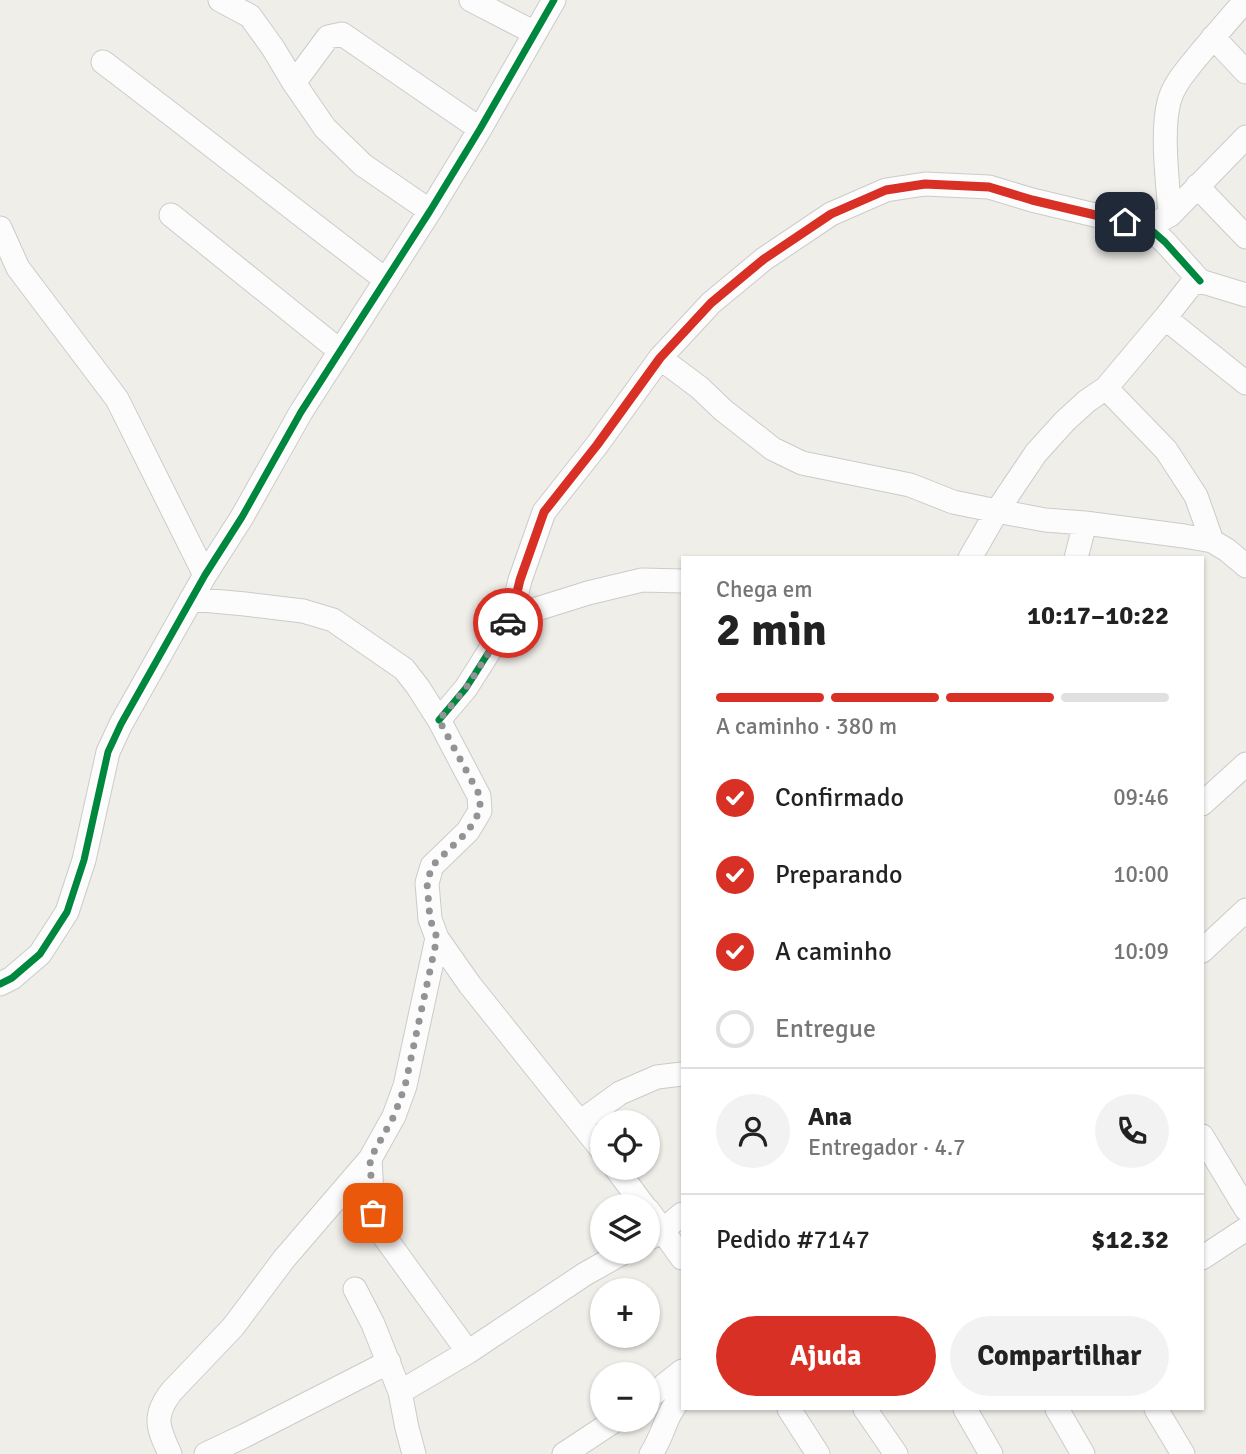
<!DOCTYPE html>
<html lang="pt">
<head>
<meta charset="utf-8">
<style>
	:root { --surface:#fff; --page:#f2f2f2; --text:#222; --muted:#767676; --line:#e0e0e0; --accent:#d93025 }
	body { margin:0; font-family:Signika,sans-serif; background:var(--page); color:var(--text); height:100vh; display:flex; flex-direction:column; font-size:26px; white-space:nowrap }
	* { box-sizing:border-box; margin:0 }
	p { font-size:23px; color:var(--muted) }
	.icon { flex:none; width:38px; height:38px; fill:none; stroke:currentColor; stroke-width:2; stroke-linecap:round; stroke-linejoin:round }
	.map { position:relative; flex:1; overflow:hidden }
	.sheet { position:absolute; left:681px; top:556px; width:523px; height:854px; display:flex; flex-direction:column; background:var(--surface); border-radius:0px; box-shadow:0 2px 5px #0004 }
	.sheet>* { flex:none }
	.fabs { position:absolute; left:590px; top:1110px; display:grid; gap:14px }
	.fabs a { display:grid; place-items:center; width:70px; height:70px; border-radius:50%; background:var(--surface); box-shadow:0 2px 5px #0004; font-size:35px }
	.pin { position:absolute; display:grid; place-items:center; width:60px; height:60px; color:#fff; margin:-30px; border-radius:14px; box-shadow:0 4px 10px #0006 }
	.courier { position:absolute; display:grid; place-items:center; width:70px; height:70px; margin:-35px; border:5px solid #d93025; border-radius:50%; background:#fff; color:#222; box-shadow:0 2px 9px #0007 }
	.overview em { font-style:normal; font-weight:800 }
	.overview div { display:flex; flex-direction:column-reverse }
	.overview { display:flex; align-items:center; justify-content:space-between; height:119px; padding:0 35px }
	h1 { font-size:46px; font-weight:800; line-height:52px }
	.bar { display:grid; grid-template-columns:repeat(4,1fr); gap:10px 7px; align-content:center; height:84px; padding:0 35px }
	.bar i { height:9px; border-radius:5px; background:var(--line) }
	.bar .selected { background:var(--accent) }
	.bar p { grid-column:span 4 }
	.line { display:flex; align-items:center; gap:18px; padding:0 35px; border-top:2px solid var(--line) }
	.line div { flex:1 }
	.round { display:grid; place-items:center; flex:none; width:74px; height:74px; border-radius:37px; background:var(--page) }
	ol { padding:0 35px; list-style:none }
	li { display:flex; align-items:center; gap:21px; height:77px }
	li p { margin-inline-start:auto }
	li .icon { padding:7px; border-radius:50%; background:var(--accent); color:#fff; stroke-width:4 }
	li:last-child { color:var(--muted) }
	li i { width:38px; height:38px; border:4px solid var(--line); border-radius:50% }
	.action { display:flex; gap:14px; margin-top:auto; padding:14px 35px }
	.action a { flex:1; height:80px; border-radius:42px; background:var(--accent); color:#fff; font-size:28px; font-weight:800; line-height:80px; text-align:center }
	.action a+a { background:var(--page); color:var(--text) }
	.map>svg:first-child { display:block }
</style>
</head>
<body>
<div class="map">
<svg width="1246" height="1454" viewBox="0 0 1246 1454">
	<rect width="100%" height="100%" fill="#efeee9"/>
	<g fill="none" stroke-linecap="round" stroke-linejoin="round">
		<!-- minor casing -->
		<g stroke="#cbcbca" stroke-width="25">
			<path id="minor" d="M220,0L250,16L273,48L294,83L325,128L363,165L430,211
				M471,0L535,33
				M1213,37L1246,72
				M103,62C198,134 291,208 386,280
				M294,83L328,37L342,34L480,129
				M1197,186L1246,237
				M171,215L340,351
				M1170,215C1168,184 1161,132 1169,102C1173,85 1186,71 1197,57C1213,38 1229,19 1246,0
				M1163,219L1170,215L1246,137
				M0,228L18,268L117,399L205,575
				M1165,318L1246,383
				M660,358L700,388L723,410L773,449L802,463L910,485L953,502L997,511L1045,520L1085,523L1184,536L1212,541L1227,550L1246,566
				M1106,388L1166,450L1196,496L1212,541
				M970,558L997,511L1036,453L1065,421L1087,401L1106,388L1165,318L1191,285L1200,281L1246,295
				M1076,558L1085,523
				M191,599L245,604L303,611L333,620L404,669L418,687L439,720L479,796L480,811L468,831L432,866L427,883L430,919L437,938L470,985L602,1150
				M511,617L588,593L642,580L682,581
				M439,720L466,688L511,617L520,580L544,512L597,445L660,358L711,303L764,259L831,214L886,190L925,184L989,187L1032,200L1149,228L1165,242L1200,281
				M1202,804L1246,764
				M1202,951L1246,910
				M0,984L12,978L40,954L67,912L84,860L108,752L121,724L205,575L242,517L301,412L430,211L480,129L554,0
				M580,1122L620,1093L657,1077L682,1074
				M1202,1136L1246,1209
				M370,1159L373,1213L381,1232L468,1352
				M615,1167L644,1206
				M648,1210L682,1258
				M648,1239L663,1230L682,1214
				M1202,1258L1246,1229
				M355,1289L373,1324L400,1392L407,1428L414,1454
				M400,1392L468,1352L585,1274L626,1251
				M648,1398L682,1371
				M789,1409L818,1454
				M865,1409L896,1454
				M965,1409L991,1454
				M1057,1409L1083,1454
				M1156,1409L1183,1454
				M170,1454C158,1428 152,1416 172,1391L233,1327L284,1259L370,1159L394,1116L405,1086L437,938
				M206,1454L244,1436L389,1362
				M564,1454L617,1419
				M651,1454C664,1435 665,1414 682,1397"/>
		</g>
		<!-- minor -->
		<use href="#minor" stroke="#fdfcfc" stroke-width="23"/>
		<!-- cycleway casing -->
		<g stroke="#fff" stroke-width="11">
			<path id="cycleway" d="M439,720L466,688L511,617L520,580L544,512L597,445L660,358L711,303L764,259L831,214L886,190L925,184L989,187L1032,200L1149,228L1165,242L1200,281
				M0,984L12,978L40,954L67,912L84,860L108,752L121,724L205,575L242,517L301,412L430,211L480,129L554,0"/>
		</g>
		<!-- cycleway -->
		<use href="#cycleway" stroke="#00873e" stroke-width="7"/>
	</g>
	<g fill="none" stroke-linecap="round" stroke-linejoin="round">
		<!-- done -->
		<path stroke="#919395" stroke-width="7" stroke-dasharray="0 12.6" d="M373,1213L370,1159L394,1116L405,1086L437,938L430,919L427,883L432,866L468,831L480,811V796L439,720L466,688L508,623"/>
		<!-- route -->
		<path stroke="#d93025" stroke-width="9" d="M508,623L511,617L520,580L544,512L597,445L660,358L711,303L747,273L764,259L831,214L886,190L925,184L989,187L1032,200L1125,222"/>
	</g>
</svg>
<div class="fabs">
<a><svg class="icon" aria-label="locate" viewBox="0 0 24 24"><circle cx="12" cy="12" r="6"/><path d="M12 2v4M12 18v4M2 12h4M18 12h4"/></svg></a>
<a><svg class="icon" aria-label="layers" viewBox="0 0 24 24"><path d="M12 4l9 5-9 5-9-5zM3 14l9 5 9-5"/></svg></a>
<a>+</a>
<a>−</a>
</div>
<div class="pin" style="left:373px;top:1213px;background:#ea580c"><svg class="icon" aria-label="bag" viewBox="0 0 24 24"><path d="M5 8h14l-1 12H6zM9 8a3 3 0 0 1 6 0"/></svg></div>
<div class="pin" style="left:1125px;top:222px;background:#1f2937"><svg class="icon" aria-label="home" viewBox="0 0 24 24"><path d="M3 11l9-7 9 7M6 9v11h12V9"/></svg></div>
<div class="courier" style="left:508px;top:623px"><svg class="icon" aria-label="car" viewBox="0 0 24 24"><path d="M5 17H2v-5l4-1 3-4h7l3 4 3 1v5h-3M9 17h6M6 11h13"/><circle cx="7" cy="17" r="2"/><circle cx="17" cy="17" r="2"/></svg></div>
<section class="sheet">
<div class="overview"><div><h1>2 min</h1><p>Chega em</p></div><em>10:17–10:22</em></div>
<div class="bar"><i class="selected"></i><i class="selected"></i><i class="selected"></i><i></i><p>A caminho · 380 m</p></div>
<ol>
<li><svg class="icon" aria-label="check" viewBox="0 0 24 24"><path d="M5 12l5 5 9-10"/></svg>Confirmado<p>09:46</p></li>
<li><svg class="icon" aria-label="check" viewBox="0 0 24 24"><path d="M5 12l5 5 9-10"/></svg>Preparando<p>10:00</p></li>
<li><svg class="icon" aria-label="check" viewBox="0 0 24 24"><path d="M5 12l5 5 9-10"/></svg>A caminho<p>10:09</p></li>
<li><i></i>Entregue</li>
</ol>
<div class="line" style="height:126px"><a class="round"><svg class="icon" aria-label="person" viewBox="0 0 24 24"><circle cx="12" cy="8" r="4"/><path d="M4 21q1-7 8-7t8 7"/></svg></a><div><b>Ana</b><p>Entregador · 4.7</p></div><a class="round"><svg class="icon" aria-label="phone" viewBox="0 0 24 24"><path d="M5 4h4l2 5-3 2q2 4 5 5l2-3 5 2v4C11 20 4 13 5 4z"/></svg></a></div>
<div class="line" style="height:91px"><div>Pedido #7147</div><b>$12.32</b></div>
<div class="action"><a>Ajuda</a><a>Compartilhar</a></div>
</section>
</div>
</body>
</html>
